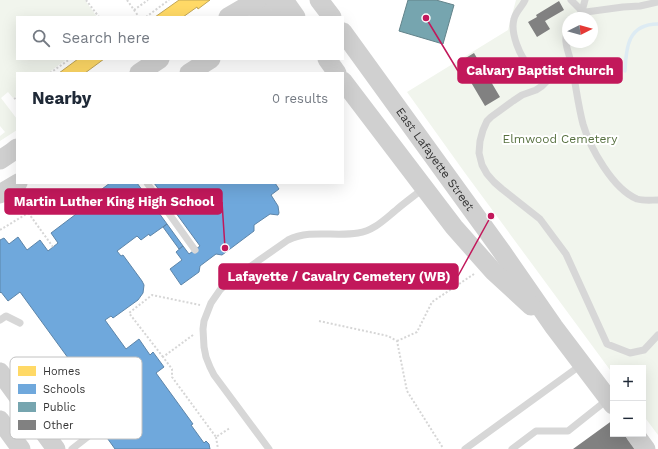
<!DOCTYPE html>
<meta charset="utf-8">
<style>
body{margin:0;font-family:"Work Sans",sans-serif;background:#f2f2f3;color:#1f2937}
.controls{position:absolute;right:12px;bottom:12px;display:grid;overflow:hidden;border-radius:0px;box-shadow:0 4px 16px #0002}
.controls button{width:36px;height:36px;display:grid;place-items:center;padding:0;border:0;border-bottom:1px solid #e0e1e3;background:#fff;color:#1f2937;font:20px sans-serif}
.compass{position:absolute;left:562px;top:12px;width:36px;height:36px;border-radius:50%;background:#fff;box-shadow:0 4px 16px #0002;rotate:84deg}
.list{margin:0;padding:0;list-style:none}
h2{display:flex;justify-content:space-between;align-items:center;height:52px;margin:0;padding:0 16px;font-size:17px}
h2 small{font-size:13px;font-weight:400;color:#747a83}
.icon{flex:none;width:22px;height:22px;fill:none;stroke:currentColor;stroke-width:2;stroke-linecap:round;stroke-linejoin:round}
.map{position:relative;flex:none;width:658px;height:449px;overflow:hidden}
.search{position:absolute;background:#fff;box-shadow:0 4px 16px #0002;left:16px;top:16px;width:328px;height:44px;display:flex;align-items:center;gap:10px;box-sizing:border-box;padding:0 14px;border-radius:0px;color:#747a83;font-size:15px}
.panel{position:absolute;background:#fff;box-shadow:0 4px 16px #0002;left:16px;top:72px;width:328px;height:112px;border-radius:0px}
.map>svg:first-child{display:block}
.green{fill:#f1f5ed;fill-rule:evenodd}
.homes{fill:#ffd966;stroke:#c2a757}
.schools{fill:#6fa8dc;stroke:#5d85a9}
.public{fill:#76a5af;stroke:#62838a}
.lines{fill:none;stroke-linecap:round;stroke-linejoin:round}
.stream{stroke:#ddebf3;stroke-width:3.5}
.building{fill:#818181}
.path{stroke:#d6d6d6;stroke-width:2;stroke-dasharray:2 2;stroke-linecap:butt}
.lane{stroke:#d7d7d7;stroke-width:7}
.secondary{stroke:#d0d0d0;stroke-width:19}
.labels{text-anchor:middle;stroke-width:4;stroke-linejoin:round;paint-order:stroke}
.park-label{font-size:12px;fill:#56703f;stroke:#fff}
.street-label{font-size:12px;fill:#333;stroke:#fff}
.key{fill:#fff;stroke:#c2c2c2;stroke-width:1}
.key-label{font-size:11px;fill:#333}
.leader{fill:none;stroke:#c2185b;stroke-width:1.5}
.callout-dot{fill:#c2185b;stroke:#fff;stroke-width:1.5}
.callout{fill:#c2185b;stroke:#c2185b;stroke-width:1.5}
.callout-label{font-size:13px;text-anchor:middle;font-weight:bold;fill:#fff}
</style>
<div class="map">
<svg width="658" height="449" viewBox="0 0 658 449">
<rect width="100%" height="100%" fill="#fff"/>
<path class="green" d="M0 0H85L97 17H17V59H67L48 73H17V96L13 98 8 92 1 98 17 119V130L0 141V136L5 132 0 126Z
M516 0H658V435L643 415V368H613V374L465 173 407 92 508 30ZM568 18H592V42H568Z"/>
<path class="homes" d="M179 0H210L198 9 197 7 183 17H155Z
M78 59H104L85 73H59Z"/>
<path class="schools" d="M110 183H137L167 224 150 236 149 234 141 240 137 236 117 251 121 256 123 255 142 281 144 285 143 293 138 300 113 318 111 316 105 320 126 349 139 339 150 355 153 352 164 367 156 373 193 424 191 425 204 443 206 441 209 444 210 449H115L105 435 114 429 100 410 140 380 133 370 96 398 92 393 87 397 65 367 71 362 20 292 8 301 1 292 0 293V240L4 238 9 244 18 237 27 250 40 240 48 251 58 243 51 233 96 199 94 195Z
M154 183H275L279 189 271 195 278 206 279 213 278 215 270 214 254 225V231L222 255 216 254 200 266 199 272 181 285 170 269 182 260 176 252 183 246 189 254 200 246Z
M167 224 183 246 179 249 163 227Z"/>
<path class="public" d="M408 0H436L454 5 443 44 399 31Z"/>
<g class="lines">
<path class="stream" d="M625 71C626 47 628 24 658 24"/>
</g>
<path class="building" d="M559 1 564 10 545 21 550 29 537 37 528 22 537 17 536 15Z
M474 53 500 97 485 106 459 62Z
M613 420V434H624L635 449H573Z"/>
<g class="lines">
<path class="path" d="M86 0 99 17
M127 0 139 17
M134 10 148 0
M146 17 169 0
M50 73 70 59
M14 99 17 97
M19 200 53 247
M0 230 28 213
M319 321 388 336 397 341 407 391 443 448
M193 335 163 357 172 369V377L216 437 230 428
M397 341 417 332 432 302 474 274
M163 357 129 313 152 295 200 305
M216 437 218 449"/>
<path class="lane" d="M525 0C522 7 516 11 514 19 510 33 520 57 530 67 536 72 542 76 547 81
M571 0 582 11 586 12 623 7 640 6 658 2
M577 18 582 11 585 0
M568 29C562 42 570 54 572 67 576 86 578 105 583 124 590 148 613 189 637 199 644 201 651 200 658 200
M572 66 547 81 542 86 536 90 522 95 513 101 491 117 487 121 483 130 480 141 479 153 482 165 487 174 494 182 502 189 540 219 566 254 607 344 630 353 644 350 658 335
M147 183 195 250
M0 320 6 316 20 323
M72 449 108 421
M269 449 214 375 210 367 206 357 204 347 203 329 204 321 211 303 220 290 228 282 288 240C311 229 334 237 358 233 373 231 384 220 395 211 404 203 414 196 424 188
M465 449 581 365
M512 449 536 431H568L607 400"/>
<g class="secondary">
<path d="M272 0 275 1 285 2 281 6 280 17"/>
<path d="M284 0 296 17"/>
<path d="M319 0 332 17"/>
<path d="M247 5C255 8 261 8 264 17"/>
<path d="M228 17 257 0"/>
<path id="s1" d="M343 32 500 249 554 327 613 405"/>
<path d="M327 59 337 73"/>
<path d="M139 73 160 59"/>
<path d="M189 73 211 59"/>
<path d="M343 81 454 227 493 271 531 306"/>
<path d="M0 160 12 152 17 148"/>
<path d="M0 194 18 183"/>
<path d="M0 372 56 449"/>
<path d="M0 420 21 449"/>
<path d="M635 434 646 449"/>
</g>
</g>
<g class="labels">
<g class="park-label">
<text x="560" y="143">Elmwood Cemetery</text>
</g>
<g class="street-label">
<text dy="4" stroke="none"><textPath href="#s1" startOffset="157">East Lafayette Street</textPath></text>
</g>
</g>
<rect x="10" y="357" width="132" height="82" rx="6" class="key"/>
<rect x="18" y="366" width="18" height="10" fill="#ffd966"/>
<rect x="18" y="384" width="18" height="10" fill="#6fa8dc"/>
<rect x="18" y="402" width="18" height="10" fill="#76a5af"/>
<rect x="18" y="420" width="18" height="10" fill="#818181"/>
<g class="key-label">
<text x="43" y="375">Homes</text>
<text x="43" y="393">Schools</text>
<text x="43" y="411">Public</text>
<text x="43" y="429">Other</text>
</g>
<path class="leader" d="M426 18L458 71M225 248L222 202M491 216L458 276"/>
<g class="callout-dot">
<circle cx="426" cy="18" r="4"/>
<circle cx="225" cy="248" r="4"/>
<circle cx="491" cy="216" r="4"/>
</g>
<g class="callout">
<rect x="458" y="58" width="164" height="25" rx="4"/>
<rect x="5" y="189" width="217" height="25" rx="4"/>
<rect x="219" y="264" width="239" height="25" rx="4"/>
</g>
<g class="callout-label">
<text x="540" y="75">Calvary Baptist Church</text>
<text x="114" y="206">Martin Luther King High School</text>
<text x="339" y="281">Lafayette / Cavalry Cemetery (WB)</text>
</g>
</svg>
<div class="controls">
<button>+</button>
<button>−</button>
</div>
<svg class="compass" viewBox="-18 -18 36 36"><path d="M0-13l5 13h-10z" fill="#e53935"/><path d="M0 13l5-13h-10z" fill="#747a83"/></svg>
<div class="search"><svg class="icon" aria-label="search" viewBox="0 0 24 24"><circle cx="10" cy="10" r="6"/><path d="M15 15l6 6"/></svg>Search here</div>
<section class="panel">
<h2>Nearby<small>0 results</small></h2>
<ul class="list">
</ul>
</section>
</div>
